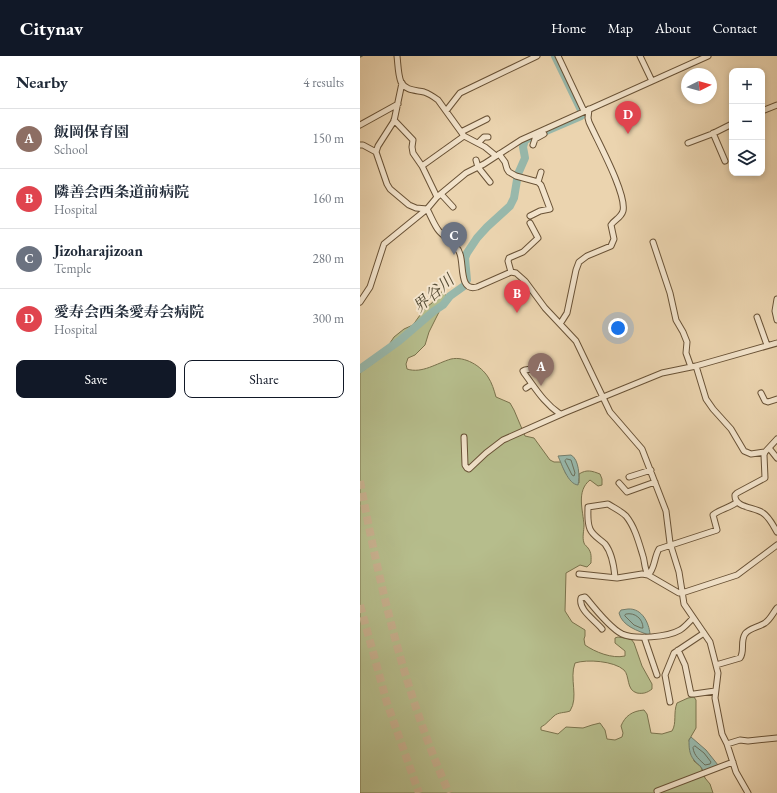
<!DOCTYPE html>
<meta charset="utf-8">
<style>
body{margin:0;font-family:"EB Garamond","Noto Serif JP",serif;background:#f6f6f7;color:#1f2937}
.controls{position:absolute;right:12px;top:12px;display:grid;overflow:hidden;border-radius:8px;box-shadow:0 2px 6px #0003}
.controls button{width:36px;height:36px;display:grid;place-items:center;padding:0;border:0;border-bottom:1px solid #e0e1e3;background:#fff;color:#1f2937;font:20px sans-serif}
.compass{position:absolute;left:321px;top:12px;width:36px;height:36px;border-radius:50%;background:#fff;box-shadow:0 2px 6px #0003;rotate:84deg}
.you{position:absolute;left:258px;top:272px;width:14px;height:14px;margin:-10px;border:3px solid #fff;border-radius:50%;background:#1a73e8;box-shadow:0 0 0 6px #1a73e833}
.badge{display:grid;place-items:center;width:26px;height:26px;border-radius:50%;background:#111827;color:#fff;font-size:13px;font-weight:700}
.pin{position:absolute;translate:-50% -33px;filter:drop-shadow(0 1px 2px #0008)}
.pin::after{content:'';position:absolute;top:21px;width:14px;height:12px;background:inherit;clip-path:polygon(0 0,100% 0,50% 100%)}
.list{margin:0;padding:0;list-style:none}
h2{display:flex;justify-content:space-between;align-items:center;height:52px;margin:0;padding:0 16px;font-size:17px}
h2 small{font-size:13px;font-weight:400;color:#747a83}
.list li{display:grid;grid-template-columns:26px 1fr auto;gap:12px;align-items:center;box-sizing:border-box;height:60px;padding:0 16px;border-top:1px solid #e0e1e3}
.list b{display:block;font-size:15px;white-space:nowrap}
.list p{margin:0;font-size:13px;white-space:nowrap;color:#747a83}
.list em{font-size:13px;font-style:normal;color:#747a83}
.actions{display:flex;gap:8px;padding:12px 16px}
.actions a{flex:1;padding:9px 0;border:1px solid #111827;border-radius:8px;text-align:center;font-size:14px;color:#111827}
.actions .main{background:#111827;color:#fff}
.icon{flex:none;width:22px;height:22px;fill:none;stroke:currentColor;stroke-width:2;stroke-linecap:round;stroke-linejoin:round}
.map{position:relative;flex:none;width:417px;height:737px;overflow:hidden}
header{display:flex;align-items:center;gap:24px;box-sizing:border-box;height:56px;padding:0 20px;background:#111827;color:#fff}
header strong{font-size:19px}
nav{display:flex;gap:22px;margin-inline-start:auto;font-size:14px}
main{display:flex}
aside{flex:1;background:#fff}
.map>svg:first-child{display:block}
.green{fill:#b6bd8c;stroke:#7a724c}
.water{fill:#98b8ab;stroke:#747e6c}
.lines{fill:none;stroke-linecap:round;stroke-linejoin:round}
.shore{stroke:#6b705c;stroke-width:1}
.stream{stroke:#747e6c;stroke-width:1.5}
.river{stroke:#98b8ab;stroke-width:8}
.highway-tunnel{stroke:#c8b18f;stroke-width:8;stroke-dasharray:8 4;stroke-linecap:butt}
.minor-casing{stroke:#695236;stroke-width:7}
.minor{stroke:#f2e3cb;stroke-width:5}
.labels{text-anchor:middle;stroke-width:4;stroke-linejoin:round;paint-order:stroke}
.water-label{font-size:16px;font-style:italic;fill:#544b34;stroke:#f2e3cb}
</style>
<header>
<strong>Citynav</strong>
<nav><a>Home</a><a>Map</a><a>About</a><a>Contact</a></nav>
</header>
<main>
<aside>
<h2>Nearby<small>4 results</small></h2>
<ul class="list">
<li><span class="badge" style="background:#8d6e63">A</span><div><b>飯岡保育園</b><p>School</p></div><em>150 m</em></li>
<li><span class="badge" style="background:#e0444e">B</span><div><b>隣善会西条道前病院</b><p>Hospital</p></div><em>160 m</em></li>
<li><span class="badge" style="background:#6b7280">C</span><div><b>Jizoharajizoan</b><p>Temple</p></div><em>280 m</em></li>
<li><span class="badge" style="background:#e0444e">D</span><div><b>愛寿会西条愛寿会病院</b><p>Hospital</p></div><em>300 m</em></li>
</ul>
<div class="actions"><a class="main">Save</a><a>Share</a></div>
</aside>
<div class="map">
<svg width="417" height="737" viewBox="0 0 417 737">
<rect width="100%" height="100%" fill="#ebd4af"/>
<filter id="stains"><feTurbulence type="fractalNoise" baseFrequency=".005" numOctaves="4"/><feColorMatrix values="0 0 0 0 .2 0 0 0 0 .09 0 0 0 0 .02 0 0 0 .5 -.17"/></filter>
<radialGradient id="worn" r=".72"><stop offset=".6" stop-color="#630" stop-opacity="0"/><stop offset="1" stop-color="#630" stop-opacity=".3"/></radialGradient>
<path class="green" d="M82 236 86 239V242L69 276 65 289 55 299 48 302 46 308 47 313C62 318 77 307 91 303 105 300 121 310 128 321 132 327 134 334 136 341L150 347 154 354 165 380 174 382 190 404 194 406H201L206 418 219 427V418C227 413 232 415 240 418L242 423V429L238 430 230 424C216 435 223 454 224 469 224 475 222 481 224 487 225 490 227 490 228 492 232 497 231 502 231 507L227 511 220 509 206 517 205 555 212 566 225 574V580L224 583 225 589C235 596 252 603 265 600V595L255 587V582L258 581 271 583 274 587 282 610 292 628V633C287 637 283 638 277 637 266 634 270 620 264 614 254 605 227 603 215 607 209 623 219 641 210 655 205 657 198 656 194 660 189 664 187 668 181 671V674L198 678 206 671 223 672 232 669 240 667 245 674 247 683 255 684 262 681 263 677 261 670C265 660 272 655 284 654L287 658 291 677 302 678 312 675C317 667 313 657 317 647L328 642 334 641 336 644V672L329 684 334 705 341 711 345 722 350 728 353 737H0V317L27 297 30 287 34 281 44 273 53 269 65 252 72 247 77 238Z"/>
<path class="water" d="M211 399C219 403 220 421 218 429 208 428 202 409 198 400Z
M268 553C282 552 289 567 290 578L289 579C278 575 262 570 259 557L261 554Z
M331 681 346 694 358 709 357 710 343 715C341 709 337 708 334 704 329 698 329 691 329 684Z"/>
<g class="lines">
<path class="shore" d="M207 403 211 404 215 417 214 420 212 419 205 405Z
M266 558C275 556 283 563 283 572H281L274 569 265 560Z
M335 690 344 697 351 706 350 708 345 709C340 704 334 700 333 692Z"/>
<path class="stream" d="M0 1 2 0"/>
<path class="river" d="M0 313 39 285 74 255 83 249 90 240 104 230 107 224 105 202 107 197 117 182 127 171 150 150 154 142 158 118 165 102 163 91 165 84 221 60V54L195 0"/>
<path class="highway-tunnel" d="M0 425C20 532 45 638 89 737
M0 549 27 647 59 737"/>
<defs>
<path id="minor" d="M37 0C38 8 38 19 41 26 46 35 56 34 64 36 70 38 74 41 78 44L104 80 125 91 136 100
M198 0 224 55
M280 0 292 25
M42 27 34 65 18 90 16 96 27 128 30 133 49 149 56 152 67 153C71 160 74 169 79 175 85 182 98 189 100 198 104 209 99 236 117 231L151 216 156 217 165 225 185 252 216 285 250 356 282 393 306 455 310 487 319 516 324 548 350 586 358 617 355 642 362 678 367 688 376 716 388 737
M86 55 100 37 177 0
M402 55 417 49
M34 64 53 84 52 91 53 97 62 110 77 141
M0 69 38 48
M101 76 127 63
M353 77 365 105
M118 87 124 81H128
M328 87 352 78 372 68
M0 89H3L16 96
M173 89 175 83 184 78
M139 98 145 106 147 113 149 116 156 120 178 126 181 129 190 153 180 155 170 160
M116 104 118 111 130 126
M62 110 104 80
M178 126 181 116
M81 138 93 151
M293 186 310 237 316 264 323 276 327 286 326 297 331 311
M151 216 148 205 149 202 163 196 178 182 170 167
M417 243 415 255 417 264
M0 246 10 231 24 188 67 153 77 141 106 117 124 108 161 84 348 0
M397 261 407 289
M200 268 207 257 216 214 219 206 227 200 251 190 254 183 251 169C254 164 261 162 263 155 267 138 237 84 229 66L228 62 229 53
M336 310 346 343 353 353 371 373 384 395 391 398 405 396
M178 312 165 314 163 315 164 317C176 333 184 347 200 358
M166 332 172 328
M401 337 405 345 408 346 417 343
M104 381 105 409 107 412 109 413 126 397 143 384 204 357 302 317 336 310 417 287
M417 383 405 396 404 399 405 422 377 437 375 439C374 452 395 451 403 457 409 461 413 469 417 476
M409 392 417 402
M269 421 291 414
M259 427 267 436 295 426
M219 518 257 522 282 518 288 519 319 537H322L377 519 417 489
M288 519C295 513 294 501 299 493L357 474 353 459C360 453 370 452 377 446
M255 521C254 510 252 497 245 488 240 483 233 480 230 473 227 466 228 458 228 451L248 448C254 452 261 455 266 460 275 471 279 487 283 500 285 506 284 512 288 518
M242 573C235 564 218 554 221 542L225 541 227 543C235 553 252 573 262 578 275 584 308 581 320 574 325 571 329 566 333 562
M284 581 297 619
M318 594 325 609 331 638H334L355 635
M356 609 380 602C385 595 380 586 385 578 389 572 399 571 405 567 410 564 413 557 417 552
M310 646 305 619 314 597 344 577
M367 688 380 684 388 685 417 682
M297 735 373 706"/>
</defs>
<use href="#minor" class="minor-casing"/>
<use href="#minor" class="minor"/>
</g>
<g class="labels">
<g class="water-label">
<text transform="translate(73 237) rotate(-41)" y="6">界谷川</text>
</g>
</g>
<rect width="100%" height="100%" filter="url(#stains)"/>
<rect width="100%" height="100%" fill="url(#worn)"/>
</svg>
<div class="controls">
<button>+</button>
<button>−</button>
<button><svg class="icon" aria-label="layers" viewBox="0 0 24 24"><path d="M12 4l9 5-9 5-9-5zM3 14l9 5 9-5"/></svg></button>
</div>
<svg class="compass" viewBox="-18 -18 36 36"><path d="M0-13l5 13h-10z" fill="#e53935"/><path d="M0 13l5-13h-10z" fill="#747a83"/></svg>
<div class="you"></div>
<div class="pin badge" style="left:181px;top:330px;background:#8d6e63">A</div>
<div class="pin badge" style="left:157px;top:257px;background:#e0444e">B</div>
<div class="pin badge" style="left:94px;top:199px;background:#6b7280">C</div>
<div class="pin badge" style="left:268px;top:78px;background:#e0444e">D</div>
</div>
</main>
